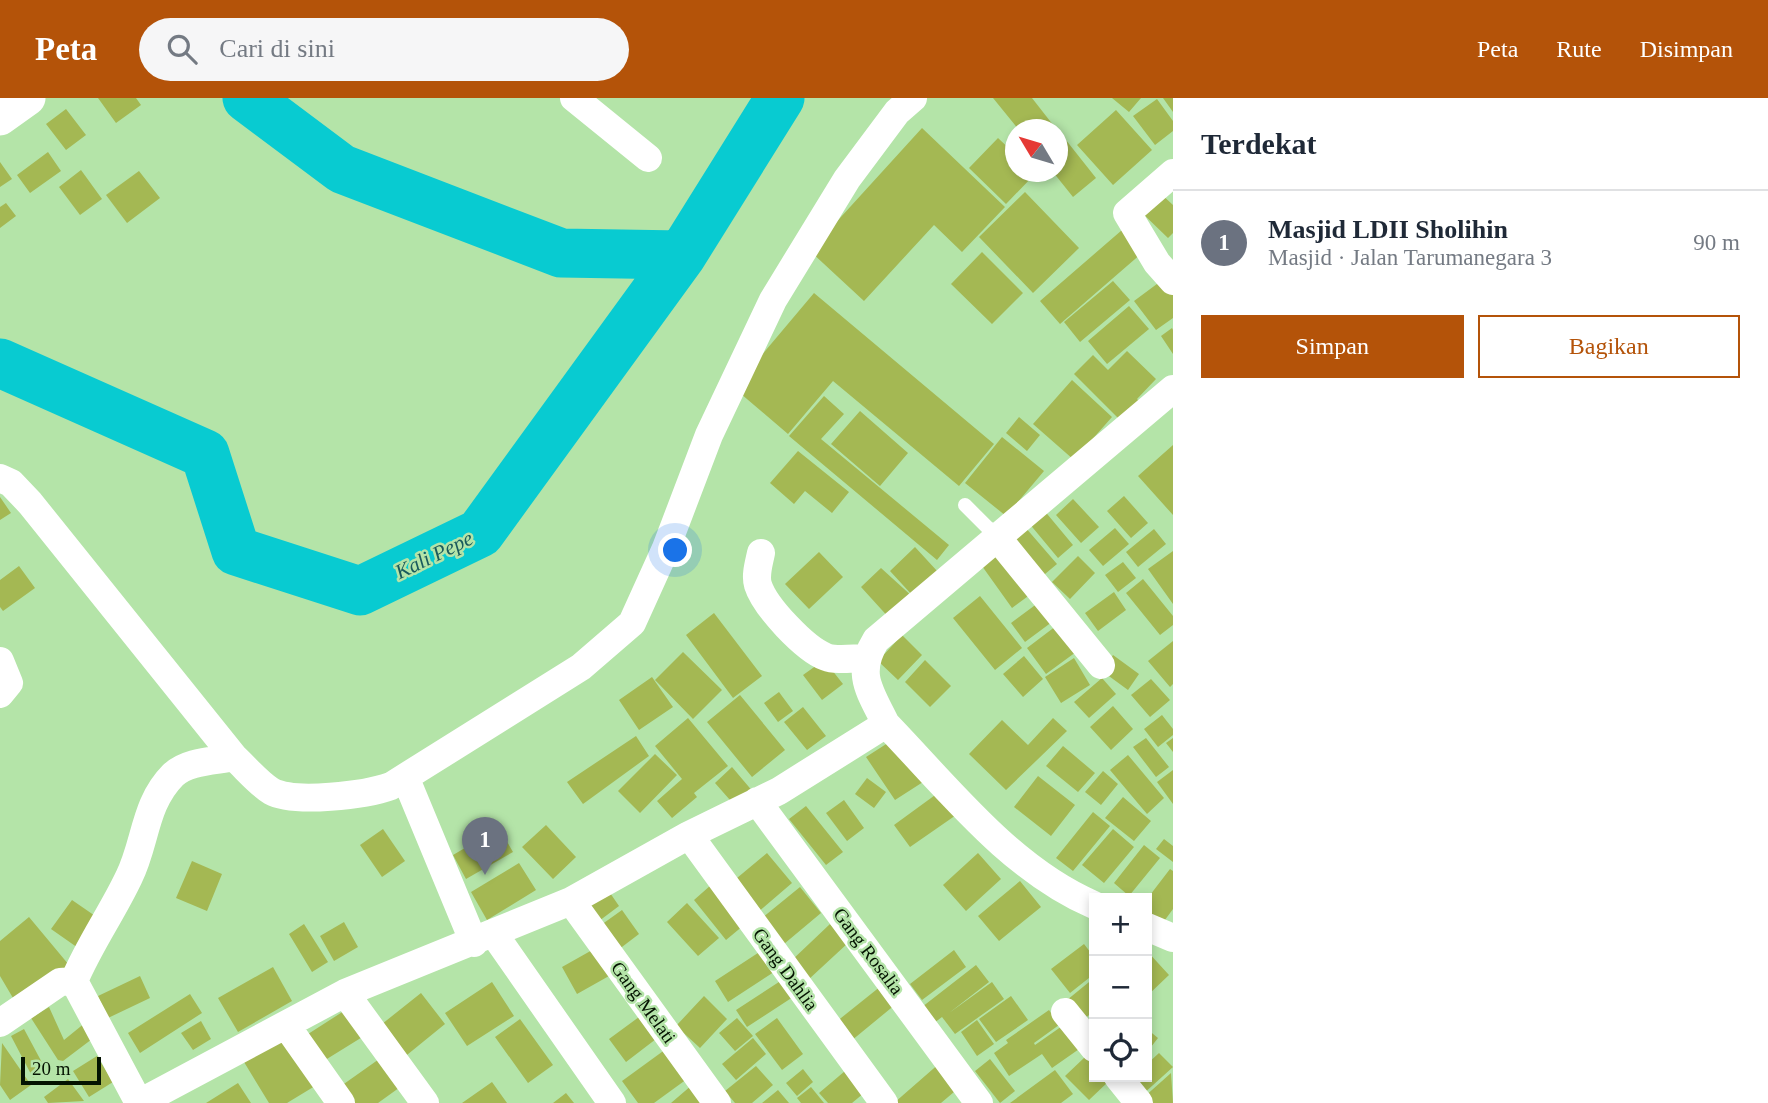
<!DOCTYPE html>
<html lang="id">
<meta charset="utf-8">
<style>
body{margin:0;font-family:"Times New Roman",serif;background:#f6f6f7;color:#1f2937}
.controls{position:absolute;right:21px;bottom:21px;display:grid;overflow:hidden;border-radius:0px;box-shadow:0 4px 10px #0003}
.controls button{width:63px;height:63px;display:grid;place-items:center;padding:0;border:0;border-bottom:2px solid #e0e1e3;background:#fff;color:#1f2937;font:35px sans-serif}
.compass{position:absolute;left:1005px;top:21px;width:63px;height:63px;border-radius:50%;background:#fff;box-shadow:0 4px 10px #0003;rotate:308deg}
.scale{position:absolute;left:21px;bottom:18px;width:80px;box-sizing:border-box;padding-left:7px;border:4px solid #041301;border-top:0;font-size:19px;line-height:24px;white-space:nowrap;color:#041301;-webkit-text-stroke:5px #b4e4a8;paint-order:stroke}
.you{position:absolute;left:676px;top:453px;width:24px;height:24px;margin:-18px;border:5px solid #fff;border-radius:50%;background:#1a73e8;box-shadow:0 0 0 10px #1a73e833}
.badge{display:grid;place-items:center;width:46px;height:46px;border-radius:50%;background:#b45309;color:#fff;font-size:23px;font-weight:700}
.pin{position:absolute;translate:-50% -58px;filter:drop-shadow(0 2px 4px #0008)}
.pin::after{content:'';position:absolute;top:37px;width:24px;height:21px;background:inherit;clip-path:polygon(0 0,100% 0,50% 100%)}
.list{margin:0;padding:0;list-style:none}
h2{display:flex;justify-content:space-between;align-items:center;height:91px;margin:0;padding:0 28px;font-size:30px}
h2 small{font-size:23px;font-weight:400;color:#747a83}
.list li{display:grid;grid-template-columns:46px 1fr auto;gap:21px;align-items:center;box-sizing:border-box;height:105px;padding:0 28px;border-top:2px solid #e0e1e3}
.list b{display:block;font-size:26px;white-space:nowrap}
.list p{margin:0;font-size:23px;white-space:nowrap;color:#747a83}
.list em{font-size:23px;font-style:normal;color:#747a83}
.actions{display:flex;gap:14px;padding:21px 28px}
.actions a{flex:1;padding:16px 0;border:2px solid #b45309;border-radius:0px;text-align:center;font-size:24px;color:#b45309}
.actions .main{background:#b45309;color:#fff}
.icon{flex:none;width:38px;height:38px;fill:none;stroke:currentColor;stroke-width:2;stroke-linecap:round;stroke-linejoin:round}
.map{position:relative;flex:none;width:1173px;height:1005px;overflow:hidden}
header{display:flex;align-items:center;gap:42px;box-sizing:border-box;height:98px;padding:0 35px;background:#b45309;color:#fff}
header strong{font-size:33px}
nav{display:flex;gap:38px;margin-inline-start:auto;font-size:24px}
.search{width:490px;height:63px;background:#f6f6f7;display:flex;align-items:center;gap:18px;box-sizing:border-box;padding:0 24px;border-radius:38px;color:#747a83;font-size:26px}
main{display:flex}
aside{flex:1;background:#fff}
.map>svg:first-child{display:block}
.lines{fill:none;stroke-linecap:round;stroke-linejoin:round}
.river{stroke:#08cbd1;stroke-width:49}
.building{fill:#a4b853}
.service{stroke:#fff;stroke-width:14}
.minor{stroke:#fff;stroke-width:28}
.tertiary{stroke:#fff;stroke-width:35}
.labels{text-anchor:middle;stroke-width:5;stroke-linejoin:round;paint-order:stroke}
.street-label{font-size:19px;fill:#041301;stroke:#b4e4a8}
.water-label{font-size:21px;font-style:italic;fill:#195a5d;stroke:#b4e4a8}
</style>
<header>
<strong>Peta</strong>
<div class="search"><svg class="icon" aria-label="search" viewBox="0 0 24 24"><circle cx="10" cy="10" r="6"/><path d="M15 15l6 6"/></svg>Cari di sini</div>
<nav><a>Peta</a><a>Rute</a><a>Disimpan</a></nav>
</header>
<main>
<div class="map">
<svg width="1173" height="1005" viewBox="0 0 1173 1005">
<rect width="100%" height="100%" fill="#b4e4a8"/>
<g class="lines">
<path class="river" d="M247 0 342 71 561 155 682 157
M0 265 205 356 236 453 360 493 480 435 682 157 780 0"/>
</g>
<path class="building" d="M98 0H136L141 7 116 25Z
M993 0H1032L1057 32H1019Z
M1112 0H1141L1129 14Z
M1163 0H1173V14Z
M1157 1 1173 23V33L1155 47 1133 18Z
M66 11 86 37 66 52 46 26Z
M1116 12 1152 52 1113 87 1077 47Z
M922 30 1005 109 962 154 934 127 864 203 810 153Z
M1058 32 1096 80 1073 99 1053 74H1058Z
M998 40 1016 57V74L1035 76 1006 106 969 70Z
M48 54 61 73 30 95 17 77Z
M0 64 12 81 0 89Z
M81 72 102 101 80 117 59 89Z
M139 73 160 100 127 125 106 97Z
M1025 94 1079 150 1033 195 979 139Z
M1159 94 1173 107V135L1168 140 1140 113Z
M6 105 16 118 0 130V109Z
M1122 132 1142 155 1060 226 1040 203Z
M982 154 1023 195 992 226 951 186Z
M1165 180 1173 192V220L1156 232 1134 203Z
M1113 183 1130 202 1080 244 1064 224Z
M814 195 994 346 959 388 833 283 788 336 734 290Z
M1129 208 1149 231 1107 266 1088 243Z
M1172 230 1173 232V256L1161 238Z
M1127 253 1156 281 1137 301 1141 305 1122 324 1074 276 1093 257 1108 272Z
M1072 282 1112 319 1074 362 1033 326Z
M824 298 844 316 821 341 949 447 937 462 789 338Z
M860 313 908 355 880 388 831 346Z
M1019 319 1040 337 1027 353 1006 335Z
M1002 339 1044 373 1006 418 965 385Z
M1173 347V417L1138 378Z
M798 353 849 394 832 415 805 393 794 406 770 385Z
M1124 398 1148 425 1131 440 1107 413Z
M0 399 11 415 0 422Z
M1073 401 1099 429 1081 445 1056 417Z
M1043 411 1073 447 1058 460 1028 424Z
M1025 429 1057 466 1039 481 1008 443Z
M1115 430 1129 446 1103 468 1089 452Z
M1154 431 1166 446 1138 469 1126 454Z
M915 449 938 474 913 498 890 473Z
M1173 453V506L1148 471Z
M819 454 843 479 809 511 785 486Z
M1001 454 1031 496 1012 510 982 468Z
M1078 458 1095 475 1070 501 1052 484Z
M1123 464 1136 480 1118 494 1105 477Z
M19 468 35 490 3 513 0 509V482Z
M881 470 914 500 891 522 861 489Z
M1143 481 1173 518V527L1160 537 1126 495Z
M1114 494 1126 512 1098 533 1085 515Z
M980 498 1022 550 995 572 953 520Z
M1042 502 1056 521 1025 544 1011 525Z
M714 515 762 578 733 600 686 537Z
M1056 528 1076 554 1046 576 1027 550Z
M902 537 922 557 898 582 878 563Z
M1173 543V586L1170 589 1148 563Z
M683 554 722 592 693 621 655 582Z
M1113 557 1139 576 1128 592 1102 573Z
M1024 558 1043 581 1023 599 1003 576Z
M1074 560 1090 587 1061 605 1045 579Z
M824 562 843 586 822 602 803 577Z
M925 562 951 588 930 609 905 584Z
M652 579 673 609 639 632 619 602Z
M1102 580 1116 596 1089 620 1074 604Z
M1151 581 1170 602 1150 619 1131 597Z
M779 594 793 613 778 624 764 605Z
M740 597 785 652 752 679 707 624Z
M1113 608 1133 631 1111 652 1090 629Z
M803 609 826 638 807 652 784 624Z
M1162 617 1173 631V637L1158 649 1144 631Z
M688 620 728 668 694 695 697 699 672 720 657 703 682 681 655 648Z
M1053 620 1067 633 1006 692 969 656 1002 622 1028 647Z
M636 638 649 658 583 706 567 684Z
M1146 640 1169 669 1156 679 1133 649Z
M1173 640V654L1166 645Z
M894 641 923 684 895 702 866 659Z
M1063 648 1095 675 1078 694 1046 668Z
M655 656 677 677 640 715 618 693Z
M1128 657 1164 700 1147 716 1110 672Z
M732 669 754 695 737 710 715 685Z
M1173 672V706L1157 684Z
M1103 673 1118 686 1101 707 1085 694Z
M1038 678 1075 707 1051 738 1014 709Z
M867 680 886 694 874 710 855 696Z
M942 692 959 715 910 749 894 727Z
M1123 699 1151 723 1134 743 1105 720Z
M844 702 864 730 847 743 826 715Z
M806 708 843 754 826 767 789 721Z
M1093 714 1110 728 1073 773 1056 760Z
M546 727 576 759 553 781 522 749Z
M499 730 513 754 466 781 453 757Z
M383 731 405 763 382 779 360 747Z
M1113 731 1134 749 1104 785 1082 767Z
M1164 741 1173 748V764L1156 751Z
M1144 747 1160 760 1129 798 1114 785Z
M767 755 792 785 757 815 731 785Z
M978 755 1001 781 966 813 943 787Z
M192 763 222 776 207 813 176 800Z
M519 765 536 792 487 822 471 794Z
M1170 771 1173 773V811L1162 826 1147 814V801Z
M1020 783 1041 809 999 843 978 818Z
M711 787 744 827 726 842 694 802Z
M606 789 619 808 599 823 586 804Z
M800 789 821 815 784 846 762 820Z
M72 802 101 822 81 852 51 831Z
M687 805 719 840 698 858 667 824Z
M622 812 639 836 618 852 601 827Z
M29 819 69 867 13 900 0 878V843Z
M344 824 358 849 334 863 320 838Z
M304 826 328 864 312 874 289 836Z
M830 826 848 845 808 882 791 863Z
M1084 846 1094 859V876L1070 895 1051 871Z
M594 851 609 878 577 896 562 869Z
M954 852 966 869 922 902 910 886Z
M761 853 774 874 728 904 715 883Z
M1147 853 1169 877 1147 898Z
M976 867 989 884 949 915 992 884 1004 901 955 936 942 919 934 925 922 909Z
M273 869 292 903 238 934 218 900Z
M140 878 150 900 108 920 98 898Z
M1094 880V913L1083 922 1067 902Z
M782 882 793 899 747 929 736 912Z
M492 884 514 918 467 948 445 915Z
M881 888 896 906 851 943 836 924Z
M421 895 445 926 402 961 377 930Z
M190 896 202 915 140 955 128 935Z
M704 898 727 921 700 950 676 928Z
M1011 898 1028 922 996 944 979 921Z
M49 909 64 942 91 920 100 935 63 963 58 962 31 920Z
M347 911 364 938 322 964 305 938Z
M1049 912 1059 927 1034 945 1035 947 1065 926 1082 949 1052 970 1042 956 1009 978 994 955 1008 945 1006 942Z
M639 919 656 941 626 964 609 941Z
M737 920 753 938 735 953 719 935Z
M777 920 803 956 782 972 755 936Z
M520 921 553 967 528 985 495 939Z
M977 922 994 946 977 958 961 934Z
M201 923 211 941 193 952 181 935Z
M24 931 46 972 33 980 11 938Z
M1147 931 1158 940 1147 954Z
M285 939 315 988 287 1005H269L244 964Z
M753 940 766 956 736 982 722 966Z
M2 945 31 987 10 1002 0 987Z
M666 951 687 981 654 1005H638L622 983Z
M1159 955 1173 969 1142 997 1132 979H1147V966Z
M97 958 113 984 89 999 73 973Z
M382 959 403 987 378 1005H353L341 988Z
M1085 959 1094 968V979H1105L1109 983 1089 1002 1065 978Z
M990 961 1015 993 1000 1005 975 973Z
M941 964 961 988 941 1005H894Z
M756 968 773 987 752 1005H735L725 993Z
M803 971 813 984 797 998 786 985Z
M1055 972 1073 996 1061 1005H1010Z
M845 973 864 995 852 1005H828L819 995Z
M1171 975 1173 1005H1147L1143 1000Z
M68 981 84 1003 48 1005 44 999Z
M492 984 507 1005H462Z
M238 985 251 1005H206Z
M692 987 707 1005H671Z
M811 989 824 1005H801L797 1000Z
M778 992 789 1005H762Z
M566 995 574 1005H553Z"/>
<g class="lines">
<path class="service" d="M965 407 996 438"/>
<path class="minor" d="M574 0 648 60
M1173 75 1127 115 1157 165 1173 183
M0 380 11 385 30 405 234 659C246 670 257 684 271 693 294 706 366 697 391 688L581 569 632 525 666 450 709 337 773 202 847 81 897 14 913 0
M996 438 1101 567
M761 455C759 465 755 477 758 487 765 509 805 551 826 559 836 563 854 560 865 560
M0 563 9 585 0 596
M886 626C948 690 1010 771 1094 807
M406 681 474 845
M757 703 979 1005
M689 737 884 1005
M571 803 717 1005
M1147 829 1173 840
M494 836 612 1005
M74 883C89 847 112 815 129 779 146 745 144 706 173 677 187 663 215 663 234 659
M345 895 425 1005
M1065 914 1094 950
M0 925 60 884 74 883 139 1005
M286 927 341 1005
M1118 979 1139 1005
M139 1005 345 895 571 803 689 737 779 693 886 626C870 593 855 576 876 542L1173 291"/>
<path class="tertiary" d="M0 20 28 0"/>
</g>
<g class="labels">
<g class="street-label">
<text transform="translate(869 853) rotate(53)" y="7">Gang Rosalia</text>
<text transform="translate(786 871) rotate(54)" y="7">Gang Dahlia</text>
<text transform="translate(644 904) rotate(54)" y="7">Gang Melati</text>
</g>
<g class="water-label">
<text transform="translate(434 457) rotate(-26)" y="7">Kali Pepe</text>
</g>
</g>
</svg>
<div class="controls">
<button>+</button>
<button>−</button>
<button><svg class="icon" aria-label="locate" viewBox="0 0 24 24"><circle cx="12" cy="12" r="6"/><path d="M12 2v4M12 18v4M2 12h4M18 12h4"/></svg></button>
</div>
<svg class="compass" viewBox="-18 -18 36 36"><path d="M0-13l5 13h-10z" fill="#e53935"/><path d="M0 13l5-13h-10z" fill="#747a83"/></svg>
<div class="scale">20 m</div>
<div class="you"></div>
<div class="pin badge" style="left:485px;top:777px;background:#6b7280">1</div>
</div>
<aside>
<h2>Terdekat<small></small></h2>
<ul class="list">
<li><span class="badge" style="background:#6b7280">1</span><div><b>Masjid LDII Sholihin</b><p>Masjid · Jalan Tarumanegara 3</p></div><em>90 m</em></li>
</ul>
<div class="actions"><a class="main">Simpan</a><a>Bagikan</a></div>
</aside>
</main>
